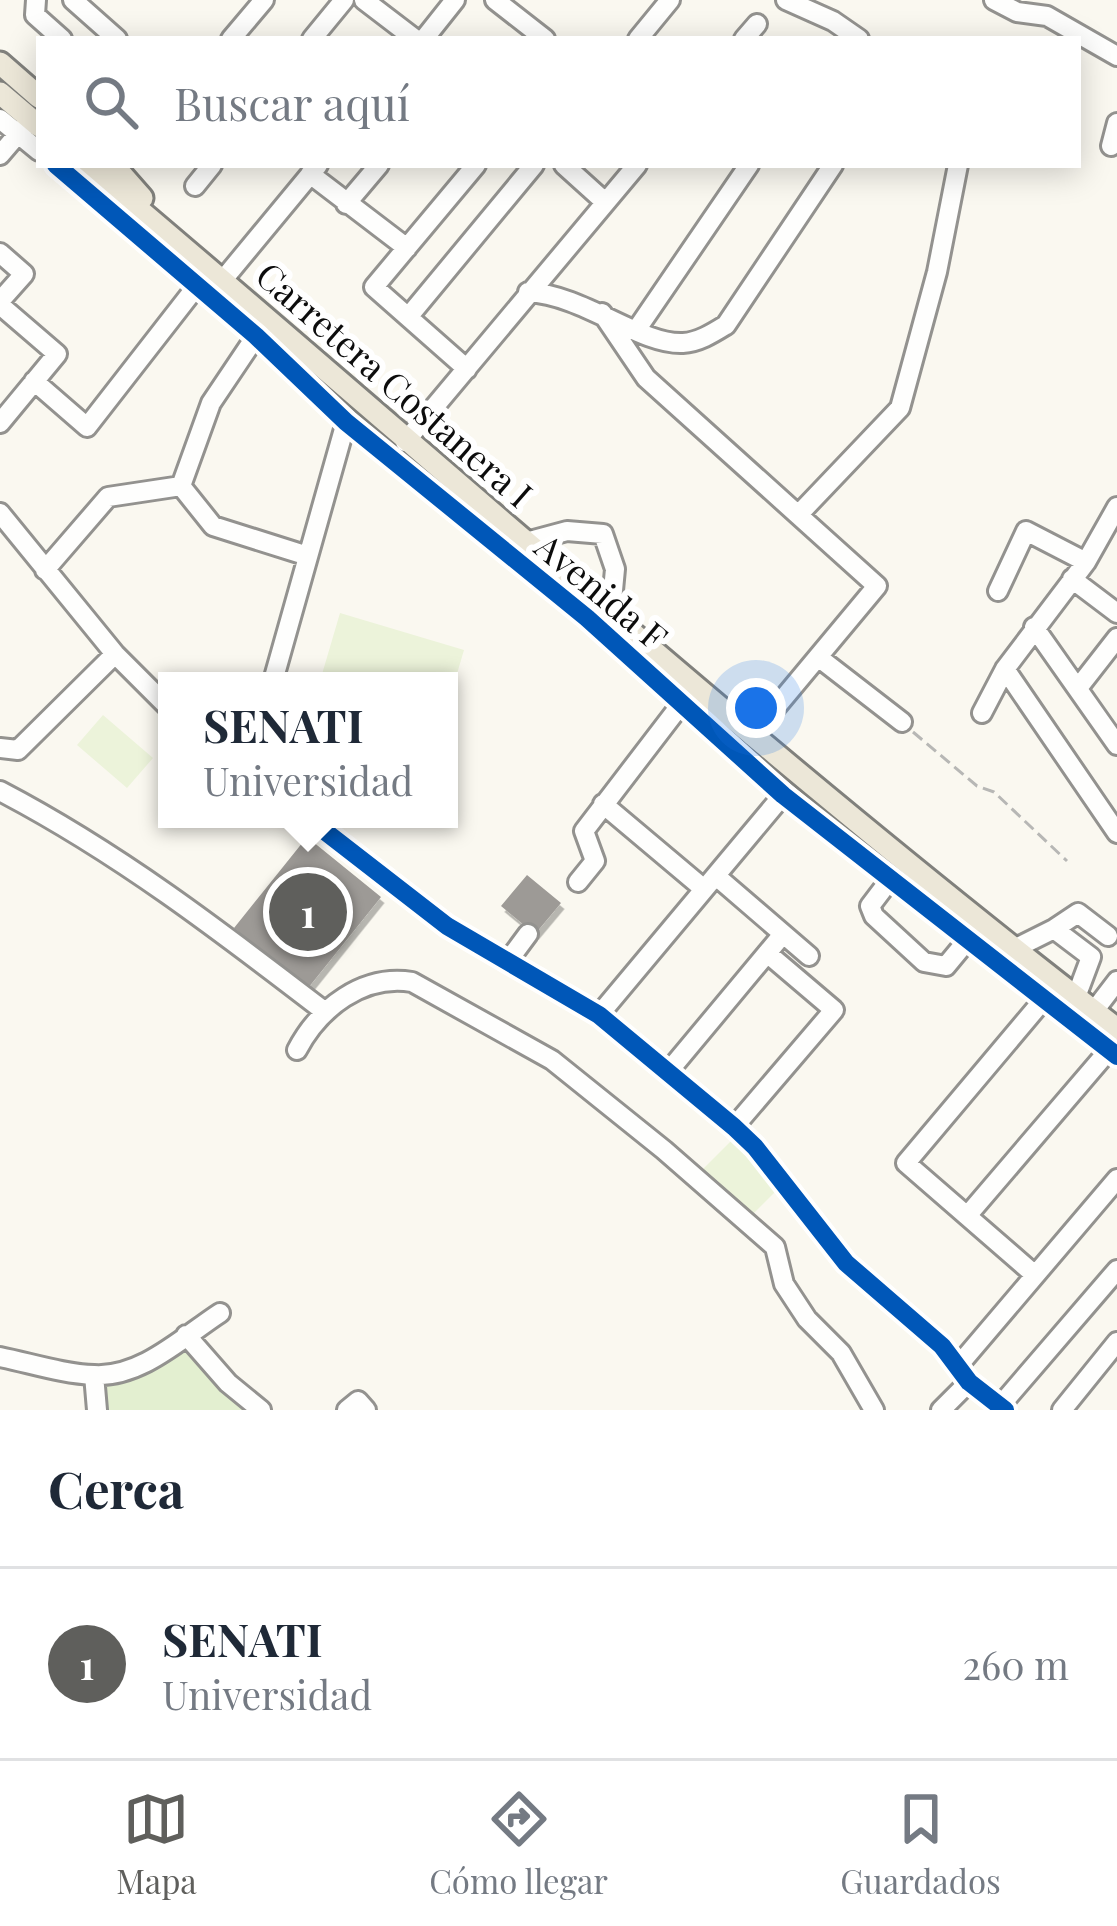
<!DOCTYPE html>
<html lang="es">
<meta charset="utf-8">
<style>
body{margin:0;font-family:"Playfair Display",serif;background:#f6f6f7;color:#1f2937}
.you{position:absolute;left:756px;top:708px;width:42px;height:42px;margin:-30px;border:9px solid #fff;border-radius:50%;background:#1a73e8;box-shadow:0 0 0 18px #1a73e833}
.badge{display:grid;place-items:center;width:78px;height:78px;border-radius:50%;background:#5f5f5c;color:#fff;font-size:39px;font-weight:700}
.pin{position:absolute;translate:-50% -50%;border:6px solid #fff;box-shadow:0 3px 12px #0006}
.popup{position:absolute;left:158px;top:672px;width:300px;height:156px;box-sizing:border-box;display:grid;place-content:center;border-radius:0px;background:#fff;filter:drop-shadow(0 3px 9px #0005);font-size:39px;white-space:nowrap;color:#747a83}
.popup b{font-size:45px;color:#1f2937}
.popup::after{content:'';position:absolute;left:50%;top:100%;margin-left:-24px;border:24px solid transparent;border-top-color:#fff}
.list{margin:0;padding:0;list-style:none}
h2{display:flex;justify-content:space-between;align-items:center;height:156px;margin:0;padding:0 48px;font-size:51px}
h2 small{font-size:39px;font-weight:400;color:#747a83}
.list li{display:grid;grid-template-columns:78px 1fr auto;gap:36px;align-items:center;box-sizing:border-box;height:192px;padding:0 48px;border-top:3px solid #e0e1e3}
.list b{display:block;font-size:45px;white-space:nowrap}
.list p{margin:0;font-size:39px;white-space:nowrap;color:#747a83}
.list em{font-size:39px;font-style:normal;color:#747a83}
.icon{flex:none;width:66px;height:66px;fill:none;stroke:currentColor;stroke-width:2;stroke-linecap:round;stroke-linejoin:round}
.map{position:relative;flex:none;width:1117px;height:1410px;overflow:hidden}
.search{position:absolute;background:#fff;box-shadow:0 6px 30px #0003;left:36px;right:36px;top:36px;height:132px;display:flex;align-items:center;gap:30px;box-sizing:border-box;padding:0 42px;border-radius:0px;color:#747a83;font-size:45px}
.sheet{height:348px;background:#fff}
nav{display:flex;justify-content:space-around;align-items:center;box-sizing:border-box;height:168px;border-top:3px solid #e0e1e3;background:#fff;font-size:33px;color:#747a83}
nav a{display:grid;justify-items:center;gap:6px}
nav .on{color:#5f5f5c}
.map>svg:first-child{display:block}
.green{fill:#e3efd0}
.pitch{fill:#ecf3da}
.building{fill:#9d9a96;filter:url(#shadow)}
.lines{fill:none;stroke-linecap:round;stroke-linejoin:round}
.minor-casing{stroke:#93928f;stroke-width:24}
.major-casing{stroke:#80807c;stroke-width:27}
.path{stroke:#b7b7b5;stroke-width:3;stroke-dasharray:12 6;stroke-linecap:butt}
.minor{stroke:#fefefd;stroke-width:18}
.major{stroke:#ece7d8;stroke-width:21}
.cycleway-casing{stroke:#fff;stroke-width:26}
.cycleway{stroke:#0057b8;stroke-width:18}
.labels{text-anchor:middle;stroke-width:12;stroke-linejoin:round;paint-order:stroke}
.street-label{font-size:36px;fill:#0c0c0c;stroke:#fff}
</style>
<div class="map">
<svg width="1117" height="1410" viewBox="0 0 1117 1410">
<defs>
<filter id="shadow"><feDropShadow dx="3.5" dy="6" stdDeviation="0" flood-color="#0004"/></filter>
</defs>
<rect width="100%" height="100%" fill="#faf8f0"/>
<path class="green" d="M186 1345 250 1410H102V1385Z"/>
<path class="pitch" d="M340 613 464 650 449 701V681H320Z
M103 715 153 758 127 788 77 745Z
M733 1139 780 1187 748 1219 701 1171Z"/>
<path class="building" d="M307 837 381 897 308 988 234 928Z
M527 875 561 903 535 934 501 906Z"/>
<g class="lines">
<defs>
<path id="minor" d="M36 0 35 15 62 39
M73 0 117 39
M364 0 415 39
M495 0 545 39
M786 0 833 21 859 39
M994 0 1017 12 1047 16 1117 56
M231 39 264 0
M312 39 344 0
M424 39 455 0
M638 39 670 0
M744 39 757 24
M0 119 39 151
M1111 146 1117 123
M0 155 24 127
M56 165 256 336 346 422 587 618 783 795 1117 1056
M564 165 605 202
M310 174 407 248
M195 186 212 165
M346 204 379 165
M0 253 24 274 0 301
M222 281 318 165
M528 292C584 295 640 345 683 343 699 342 713 333 726 325L833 165
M0 305 57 354 0 423
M602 313 646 378 877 586 752 736
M409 316 534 165
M637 329 749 165
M467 369 374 287 476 165
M34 381 87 427 196 287
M405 442 637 165
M181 486 211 403 256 336
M0 513 115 654 167 706
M800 513 900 408 937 272 958 165
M526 542 567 531 603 534 615 569 611 612
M45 570 108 497 181 486 213 526 308 556
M1072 579 1117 613
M998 591 1026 531 1086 562
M1034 627 1117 745
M818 657 902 722
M1005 669 1117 833
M273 681 346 422
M1078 688 1117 638
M982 713 1005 669 1086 562 1117 507
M0 748 18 750 115 654
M0 791C117 852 220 931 324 1011
M603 804 704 889
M309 819 447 926 599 1015 734 1127 755 1147 846 1263 942 1346 969 1382 1005 1410
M716 876 809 956
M892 877 870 906 874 916 924 962 946 966 970 937
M578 882 595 861 584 831 682 703
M1054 929 1078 913 1108 936
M1014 949 1054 929 1091 957 1076 997
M508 961 528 934
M1094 1011 1117 981
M599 1015 783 795
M297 1050C319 1008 363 974 412 982L552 1060 664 1150 775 1247 784 1284 807 1319 841 1353 874 1410
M668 1072 783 934
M734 1127 834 1010 767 953
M967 1216 1109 1050
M1035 1275 906 1163 1044 999
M186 1335 228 1383 261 1410
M0 1357C30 1363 63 1374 94 1375 141 1378 183 1337 220 1313
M958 1366 1117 1179
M94 1375 97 1410
M1000 1406 1117 1270
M347 1410 358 1401 366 1410
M941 1410 969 1382
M1062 1410 1117 1342"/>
<path id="major" d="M0 63 39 97
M0 93 39 126
M86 165C429 454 761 755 1117 1029
M113 165 142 198"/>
</defs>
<use href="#minor" class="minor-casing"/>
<use href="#major" class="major-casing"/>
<path class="path" d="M913 732 977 786 994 792 1067 861"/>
<use href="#minor" class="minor"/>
<use href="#major" class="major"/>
<defs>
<path id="cycleway" d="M56 165 256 336 346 422 587 618 783 795 1117 1056
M309 819 447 926 599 1015 734 1127 755 1147 846 1263 942 1346 969 1382 1005 1410"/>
</defs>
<use href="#cycleway" class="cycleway-casing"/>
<use href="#cycleway" class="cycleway"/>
</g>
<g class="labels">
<g class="street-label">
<text transform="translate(394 385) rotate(41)" y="13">Carretera Costanera I</text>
<text transform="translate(601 592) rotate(40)" y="13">Avenida F</text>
</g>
</g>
</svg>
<div class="you"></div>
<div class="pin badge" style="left:308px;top:912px">1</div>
<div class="popup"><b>SENATI</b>Universidad</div>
<div class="search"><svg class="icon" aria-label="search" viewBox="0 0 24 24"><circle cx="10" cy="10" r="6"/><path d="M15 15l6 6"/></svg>Buscar aquí</div>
</div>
<section class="sheet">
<h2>Cerca<small></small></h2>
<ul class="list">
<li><span class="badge">1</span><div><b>SENATI</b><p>Universidad</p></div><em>260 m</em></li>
</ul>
</section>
<nav>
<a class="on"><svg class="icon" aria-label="map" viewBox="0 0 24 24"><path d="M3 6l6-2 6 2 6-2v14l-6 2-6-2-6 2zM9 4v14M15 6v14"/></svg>Mapa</a>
<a><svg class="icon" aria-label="directions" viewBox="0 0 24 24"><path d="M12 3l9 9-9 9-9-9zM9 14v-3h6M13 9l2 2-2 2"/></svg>Cómo llegar</a>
<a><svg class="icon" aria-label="saved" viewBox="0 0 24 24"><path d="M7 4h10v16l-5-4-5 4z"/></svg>Guardados</a>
</nav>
